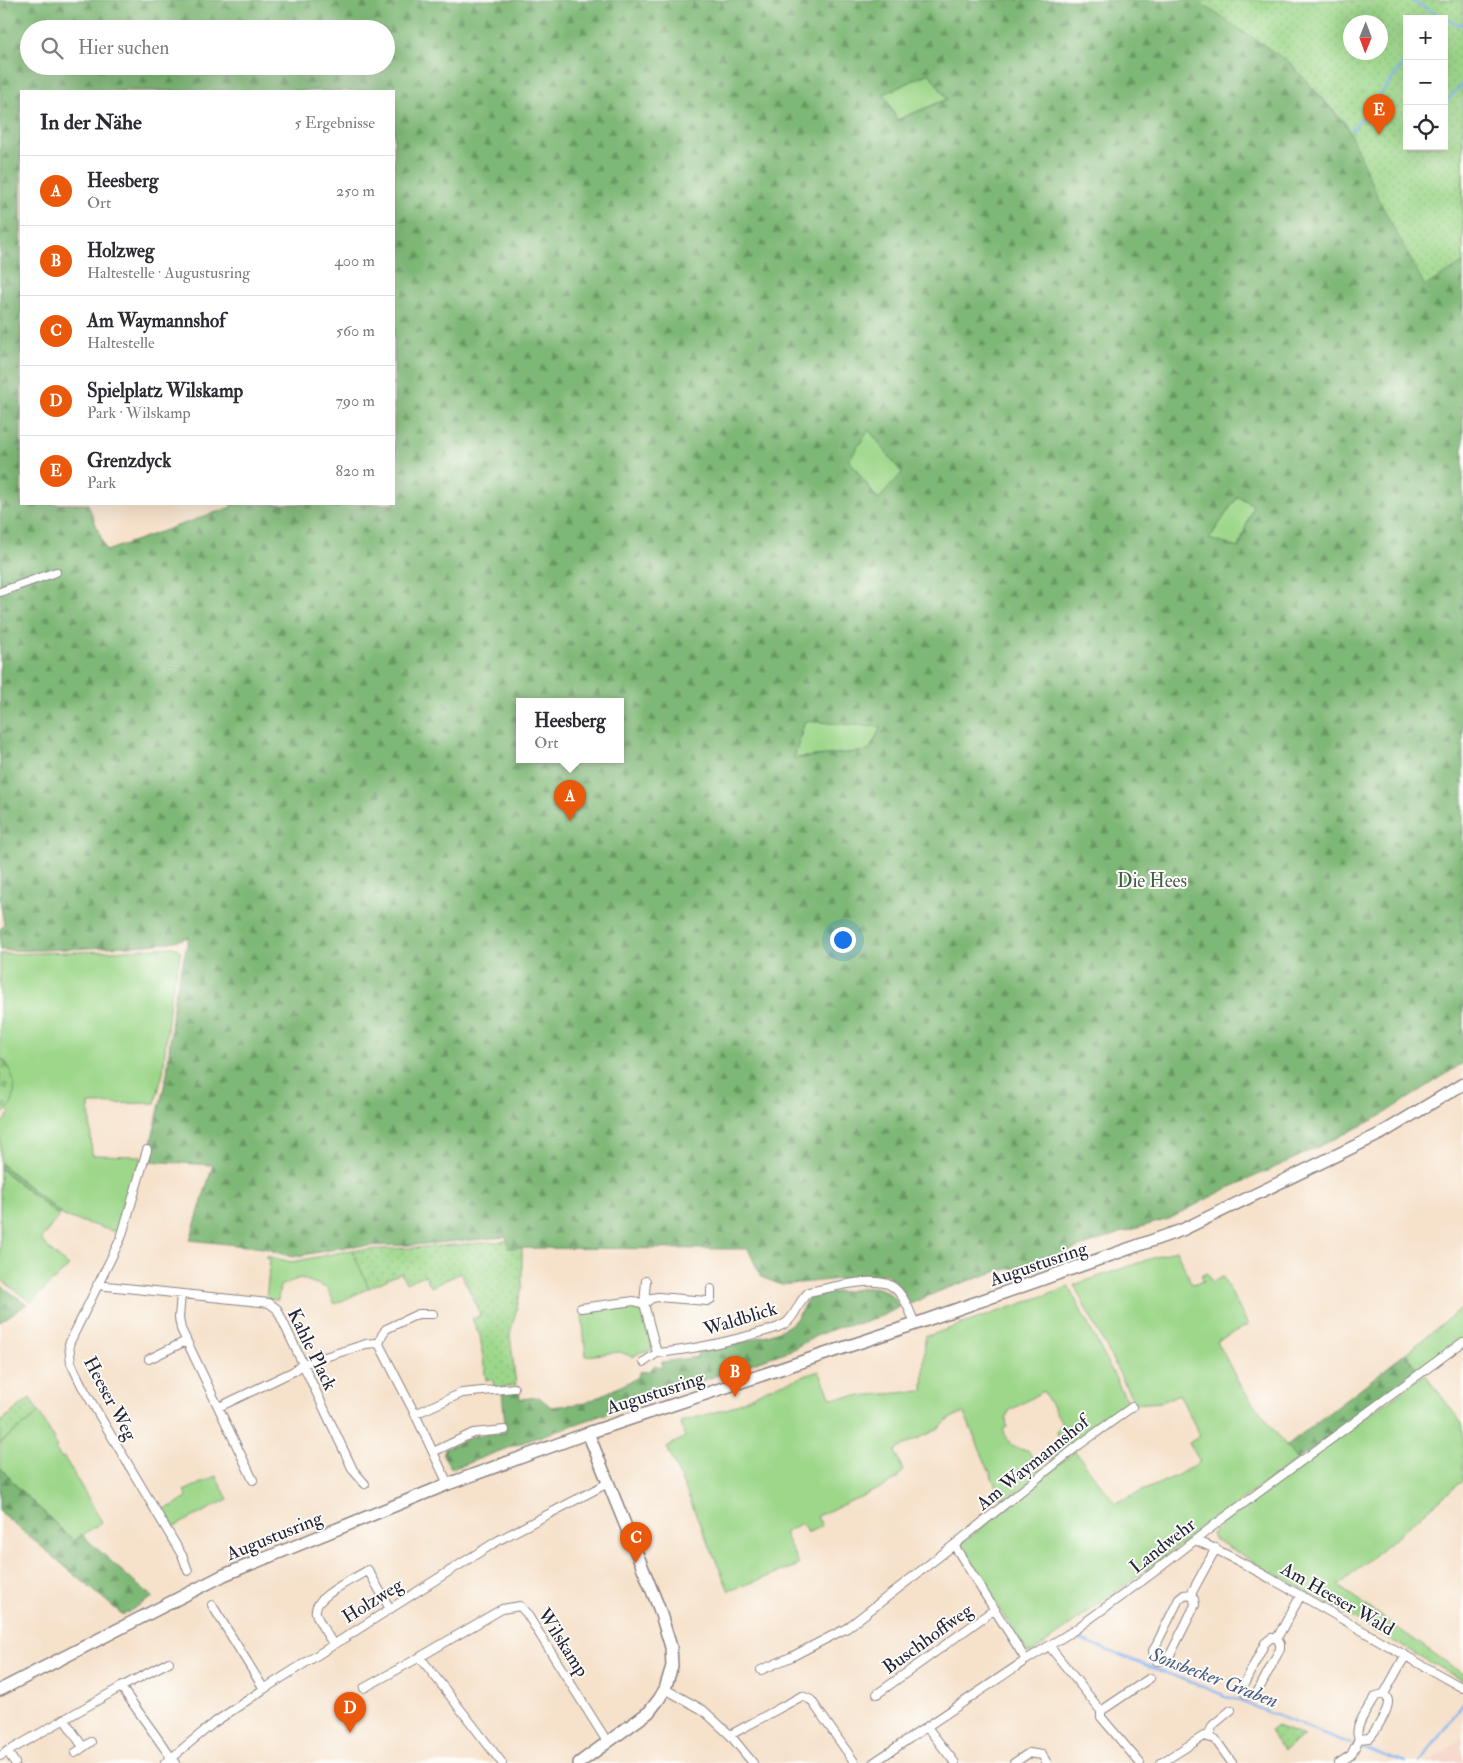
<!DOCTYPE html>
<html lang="de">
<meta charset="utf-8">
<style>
body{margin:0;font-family:"IM FELL Double Pica",serif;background:#f2f2f3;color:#2b2b33}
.controls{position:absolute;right:15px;top:15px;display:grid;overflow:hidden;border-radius:0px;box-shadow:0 5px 20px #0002}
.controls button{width:45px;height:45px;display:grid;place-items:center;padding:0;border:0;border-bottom:1px solid #e1e1e2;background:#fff;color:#2b2b33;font:25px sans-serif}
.compass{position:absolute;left:1343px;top:15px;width:45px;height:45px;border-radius:50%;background:#fff;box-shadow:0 5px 20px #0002;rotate:181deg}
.you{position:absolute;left:842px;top:939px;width:18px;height:18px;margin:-12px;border:4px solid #fff;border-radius:50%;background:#1a73e8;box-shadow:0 0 0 8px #1a73e833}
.badge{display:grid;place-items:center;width:32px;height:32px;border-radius:50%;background:#ea580c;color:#fff;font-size:16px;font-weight:700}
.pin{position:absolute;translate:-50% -41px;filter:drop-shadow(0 1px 2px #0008)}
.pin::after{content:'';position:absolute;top:26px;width:18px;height:15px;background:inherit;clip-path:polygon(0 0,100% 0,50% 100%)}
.popup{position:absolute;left:516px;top:698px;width:108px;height:65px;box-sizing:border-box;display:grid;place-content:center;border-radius:0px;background:#fff;filter:drop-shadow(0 1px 4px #0005);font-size:16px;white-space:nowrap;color:#7c7c81}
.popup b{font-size:19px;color:#2b2b33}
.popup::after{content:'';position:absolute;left:50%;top:100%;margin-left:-10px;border:10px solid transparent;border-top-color:#fff}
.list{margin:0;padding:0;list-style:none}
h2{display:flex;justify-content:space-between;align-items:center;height:65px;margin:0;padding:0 20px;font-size:21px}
h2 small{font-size:16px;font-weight:400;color:#7c7c81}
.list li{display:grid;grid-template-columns:32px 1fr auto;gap:15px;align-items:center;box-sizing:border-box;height:70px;padding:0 20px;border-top:1px solid #e1e1e2}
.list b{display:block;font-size:19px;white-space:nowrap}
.list p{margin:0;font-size:16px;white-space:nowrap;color:#7c7c81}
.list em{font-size:16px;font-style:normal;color:#7c7c81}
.icon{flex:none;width:28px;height:28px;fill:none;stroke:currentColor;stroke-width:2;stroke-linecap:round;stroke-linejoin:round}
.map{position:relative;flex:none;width:1463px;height:1763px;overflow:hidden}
.search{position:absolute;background:#fff;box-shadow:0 5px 20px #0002;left:20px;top:20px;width:375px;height:55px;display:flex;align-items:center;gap:12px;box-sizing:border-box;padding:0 18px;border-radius:28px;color:#7c7c81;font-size:19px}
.panel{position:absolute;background:#fff;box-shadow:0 5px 20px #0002;left:20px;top:90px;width:375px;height:415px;border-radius:0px}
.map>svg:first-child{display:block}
.built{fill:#f6d1c5}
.grass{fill:#9dd78a;stroke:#607c62}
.forest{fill:url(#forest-firs);stroke:#506d58;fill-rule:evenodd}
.cemetery{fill:url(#cemetery-stones);stroke:#607c62}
.park{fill:url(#park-dots);stroke:#607c62;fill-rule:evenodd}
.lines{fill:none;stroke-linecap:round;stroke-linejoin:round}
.stream{stroke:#83b4ef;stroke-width:2.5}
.street-casing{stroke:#8c8282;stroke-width:10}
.secondary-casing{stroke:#8c8282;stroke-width:14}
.street{stroke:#fff;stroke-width:8}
.secondary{stroke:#fff;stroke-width:11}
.labels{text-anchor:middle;stroke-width:4;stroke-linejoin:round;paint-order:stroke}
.park-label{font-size:19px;fill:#475853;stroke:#fdfcf7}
.street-label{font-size:19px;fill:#22223b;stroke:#fdfcf7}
.water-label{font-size:20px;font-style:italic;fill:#495c83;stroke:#fdfcf7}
</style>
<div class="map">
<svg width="1463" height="1763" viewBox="0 0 1463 1763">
<defs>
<pattern id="forest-firs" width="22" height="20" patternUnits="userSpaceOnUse" patternTransform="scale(1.25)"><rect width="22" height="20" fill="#7eb876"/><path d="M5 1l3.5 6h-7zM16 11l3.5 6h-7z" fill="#679562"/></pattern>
<pattern id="cemetery-stones" width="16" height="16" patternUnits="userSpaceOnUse" patternTransform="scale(1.25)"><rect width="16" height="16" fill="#9dd78a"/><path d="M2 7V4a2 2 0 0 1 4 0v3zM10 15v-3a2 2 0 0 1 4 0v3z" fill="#87b878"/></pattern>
<pattern id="park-dots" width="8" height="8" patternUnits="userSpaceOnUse" patternTransform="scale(1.25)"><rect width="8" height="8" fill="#9dd78a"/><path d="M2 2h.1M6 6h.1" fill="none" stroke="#87b878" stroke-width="1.8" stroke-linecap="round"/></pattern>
</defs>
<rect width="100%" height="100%" fill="#fdfcf7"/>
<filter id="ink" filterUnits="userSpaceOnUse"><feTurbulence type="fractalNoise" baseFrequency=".02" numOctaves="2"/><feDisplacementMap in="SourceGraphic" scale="10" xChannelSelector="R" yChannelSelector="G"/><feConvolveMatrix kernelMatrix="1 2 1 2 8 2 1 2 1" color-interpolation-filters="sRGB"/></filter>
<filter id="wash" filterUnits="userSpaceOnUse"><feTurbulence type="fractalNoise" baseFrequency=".0096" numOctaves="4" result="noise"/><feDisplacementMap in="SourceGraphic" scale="20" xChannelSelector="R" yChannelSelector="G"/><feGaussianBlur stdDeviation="1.12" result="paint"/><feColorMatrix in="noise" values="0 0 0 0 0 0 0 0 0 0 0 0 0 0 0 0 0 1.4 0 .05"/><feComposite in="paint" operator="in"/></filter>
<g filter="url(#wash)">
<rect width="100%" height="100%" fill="#f6e1ca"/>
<path class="built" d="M1463 1738V1763H1427Z"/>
<path class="grass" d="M929 73 948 99 897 120 884 94Z
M869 429 903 473 878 500 849 460Z
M1238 496 1253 505 1239 548 1208 539Z
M805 721 881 727 869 751 794 758Z
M173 947 178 949 181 952 170 998 163 1073 155 1103 89 1104 92 1155 142 1156 119 1233 64 1216 0 1163V1126L10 1113 7 1110 12 1100 7 1063 0 1058V954L111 951Z
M0 1168 59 1216 41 1239 53 1253 69 1266 31 1302 0 1279Z
M352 1250 369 1288 335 1304 327 1288 300 1278 280 1286 278 1300 266 1299 270 1261 266 1256 292 1262Z
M1176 1250 1192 1284 1204 1281 1201 1276 1208 1273 1212 1282 1223 1277 1248 1325 1217 1341 1241 1387 1297 1460 1032 1653 1027 1652 960 1549V1545L1075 1451 1115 1503 1176 1476 1200 1462 1189 1443 1200 1436 1179 1394 1162 1402 1135 1404 1074 1285Z
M1069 1287 1127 1401 1126 1408 1056 1460H1050C1053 1452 1060 1449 1063 1441L1056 1432 1061 1425V1421L1043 1391 1009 1411 1006 1419 1007 1427 1003 1429C1010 1444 1010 1449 1028 1450L1041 1473 1003 1503 964 1413 949 1419 939 1429 906 1444 895 1451 903 1471 895 1480 885 1486 817 1516 822 1526 807 1533 802 1523 784 1533 799 1565 729 1591 667 1447 685 1437 680 1422 727 1409 767 1389 819 1371 831 1398 923 1391 925 1335H931Z
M634 1305 640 1307 643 1310 652 1348 650 1351 640 1352 633 1357 620 1352 586 1356 582 1315 589 1314 590 1310Z
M1463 1307V1341L1420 1373 1406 1353Z
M1425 1374 1463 1425V1480L1338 1586 1463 1674V1681L1214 1539 1212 1534 1238 1511Z
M39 1413 55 1440 53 1441 57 1447 55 1448 61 1458 64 1457 102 1522 74 1541 18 1488 0 1467V1443Z
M216 1476 228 1499 170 1529 160 1512 187 1498 184 1491Z"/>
<path class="forest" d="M0 0H1207L1277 49 1349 129 1407 146H1444L1463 127V1063L1381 1116 1287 1162 1222 1191 1169 1219 1130 1230 1068 1251 1057 1260 1036 1268 1025 1270 1013 1268 998 1271 942 1290 910 1304 900 1287 886 1274 781 1285 761 1277 748 1249 508 1248 506 1237 413 1245 351 1246 292 1257 264 1248 190 1240 213 1165 147 1161 167 1074 174 998 189 937C163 946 132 946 105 947 70 949 35 951 0 950V929L4 925 0 900ZM29 29H386V66H29ZM929 73 947 99 897 120 884 94ZM21 91H394V504H231V507L106 551 88 504H21ZM869 430 902 473 878 500 849 460ZM1238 496 1253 505 1239 548 1209 539ZM520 702H620V760H520ZM805 721 881 727 869 751 794 758Z
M0 1163 61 1213 59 1216 0 1168Z
M0 1285 27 1304 0 1322Z
M873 1287C886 1290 894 1294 899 1307L884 1315 866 1322 842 1326 818 1335 791 1350 521 1443 452 1469 443 1455 445 1449 474 1436 506 1432 502 1392 519 1390 520 1399 539 1397 551 1407 586 1403 637 1378 640 1372 650 1371 654 1366 661 1368 662 1362 698 1357 697 1352C717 1348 781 1336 793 1322 801 1315 803 1304 810 1296Z
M1406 1353 1420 1373 1297 1460 1286 1446Z
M0 1467 18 1488 74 1541 82 1535 135 1583 153 1597 123 1615 0 1512Z"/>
<path class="cemetery" d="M0 1058C16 1070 22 1105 0 1115Z"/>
<path class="park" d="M1196 0H1463V263L1425 286 1380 202 1346 124 1289 62ZM1407 19H1444V146H1407ZM1350 22H1380V52H1350Z
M507 1241 509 1248H522V1287L510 1335 516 1385 499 1388 494 1386 492 1379 486 1380 480 1336 472 1319 481 1315 461 1273 431 1287 425 1275 406 1283 401 1273 369 1288 352 1250 413 1248Z
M30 1398 39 1413 0 1443V1422Z
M1277 1726 1304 1736 1283 1751 1270 1731Z"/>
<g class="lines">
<path class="stream" d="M1410 0 1454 23 1463 25
M1444 104 1463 83
M1352 130 1407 60
M1070 1636 1351 1744
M1360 1747 1405 1763
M1420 1763 1463 1703"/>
</g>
</g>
<g filter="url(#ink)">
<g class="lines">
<defs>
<path id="street" d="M0 592 56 572
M147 1150 121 1238 69 1344 71 1363 82 1386 183 1557 188 1571
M97 1285 269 1303 277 1309 353 1470 365 1484
M711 1289V1299L707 1301 658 1297 652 1298 644 1304 657 1353C690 1350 722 1343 755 1334 765 1331 779 1329 787 1322 797 1314 799 1299 809 1292 830 1288 871 1276 890 1285 903 1292 910 1311 915 1324
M181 1294 179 1318 181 1329 253 1480
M581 1308 634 1301 644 1304 646 1281
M379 1344 382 1335 386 1329 418 1314H433
M149 1359 186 1341
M644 1362 657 1353
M219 1407 294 1371 303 1364 366 1344 375 1343 379 1344 415 1414 448 1484
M415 1414 462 1393 514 1388
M433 1452 473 1433 505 1430
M1195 1540C1222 1551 1248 1566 1273 1580 1337 1615 1399 1653 1463 1688
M954 1545 1026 1660
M1191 1594 1194 1599 1195 1605 1171 1653 1166 1659 1157 1661 1154 1657 1153 1651 1179 1599 1184 1595 1191 1594 1216 1548
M212 1605 264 1689
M1277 1638 1280 1644V1649L1258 1691 1254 1695H1247L1244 1692 1243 1686 1265 1643 1271 1638H1277L1301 1595
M333 1644C328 1635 319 1624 316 1613 312 1597 356 1578 368 1570L390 1609
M1050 1647 1101 1711V1717L1140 1763
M420 1657 502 1763
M761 1670 791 1657 847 1628 954 1545 1079 1445 1132 1407
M121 1687 175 1763
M364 1688 420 1657 502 1609 520 1606 527 1614 608 1743
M665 1689 703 1710 730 1735 753 1763
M877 1694 995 1609
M1101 1711 1150 1678
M64 1719 83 1747
M927 1727 955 1763
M730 1735 802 1696 811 1700 855 1763
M1208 1736 1213 1725 1231 1710
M1359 1739 1369 1738C1375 1732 1389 1710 1388 1701 1388 1698 1386 1696 1384 1694
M7 1751 15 1763
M75 1753 91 1742
M0 1756 121 1687 169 1662
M165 1763 215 1722 264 1689 459 1565 499 1540 608 1483
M873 1763 1026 1660 1073 1631 1150 1575 1217 1523 1463 1342
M1014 1763 1029 1753 1042 1755 1047 1763
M1161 1763 1204 1736 1215 1739 1232 1763
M1339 1763 1351 1755 1359 1739C1352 1728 1370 1706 1376 1696L1384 1694 1405 1656"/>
<path id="secondary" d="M0 1690 224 1575 448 1484 588 1433 915 1324 1182 1230 1382 1133 1463 1084
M579 1763 649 1712 659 1699 665 1689 672 1666 671 1647 659 1608 588 1433"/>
</defs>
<use href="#street" class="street-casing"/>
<use href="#secondary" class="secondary-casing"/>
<use href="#street" class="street"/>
<use href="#secondary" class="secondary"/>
</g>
</g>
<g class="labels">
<g class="park-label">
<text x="1152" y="887">Die Hees</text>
</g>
<g class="street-label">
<text transform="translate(1038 1263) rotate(-19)" y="7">Augustusring</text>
<text transform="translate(740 1318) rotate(-17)" y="7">Waldblick</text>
<text transform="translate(313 1349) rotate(64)" y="7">Kahle Plack</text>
<text transform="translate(655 1392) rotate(-18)" y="7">Augustusring</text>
<text transform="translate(111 1398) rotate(62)" y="7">Heeser Weg</text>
<text transform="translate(1032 1462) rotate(-39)" y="7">Am Waymannshof</text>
<text transform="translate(274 1535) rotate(-22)" y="7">Augustusring</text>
<text transform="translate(1162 1545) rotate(-38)" y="7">Landwehr</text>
<text transform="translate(1338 1598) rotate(30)" y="7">Am Heeser Wald</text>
<text transform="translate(372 1600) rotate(-32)" y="7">Holzweg</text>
<text transform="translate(927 1638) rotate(-36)" y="7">Buschhoffweg</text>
<text transform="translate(564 1642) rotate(57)" y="7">Wilskamp</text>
</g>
<g class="water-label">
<text transform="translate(1214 1677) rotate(21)" y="7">Sonsbecker Graben</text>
</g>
</g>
</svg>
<div class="controls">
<button>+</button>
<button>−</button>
<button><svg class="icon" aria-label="locate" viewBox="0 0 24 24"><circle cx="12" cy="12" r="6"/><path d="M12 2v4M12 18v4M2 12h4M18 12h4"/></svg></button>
</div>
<svg class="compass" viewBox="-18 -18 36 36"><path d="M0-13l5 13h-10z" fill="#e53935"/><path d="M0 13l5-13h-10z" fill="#7c7c81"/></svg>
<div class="you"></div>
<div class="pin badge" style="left:570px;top:821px">A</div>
<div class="popup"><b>Heesberg</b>Ort</div>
<div class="pin badge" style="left:735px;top:1397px">B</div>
<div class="pin badge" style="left:636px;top:1563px">C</div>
<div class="pin badge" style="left:350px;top:1733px">D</div>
<div class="pin badge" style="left:1379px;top:135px">E</div>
<div class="search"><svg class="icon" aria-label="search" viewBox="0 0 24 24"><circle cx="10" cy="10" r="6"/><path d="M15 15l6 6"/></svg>Hier suchen</div>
<section class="panel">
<h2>In der Nähe<small>5 Ergebnisse</small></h2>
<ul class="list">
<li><span class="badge">A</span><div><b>Heesberg</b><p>Ort</p></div><em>250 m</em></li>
<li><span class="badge">B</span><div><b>Holzweg</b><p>Haltestelle · Augustusring</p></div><em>400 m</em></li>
<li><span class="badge">C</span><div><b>Am Waymannshof</b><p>Haltestelle</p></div><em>560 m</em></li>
<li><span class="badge">D</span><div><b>Spielplatz Wilskamp</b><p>Park · Wilskamp</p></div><em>790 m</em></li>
<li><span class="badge">E</span><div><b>Grenzdyck</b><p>Park</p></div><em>820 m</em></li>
</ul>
</section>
</div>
